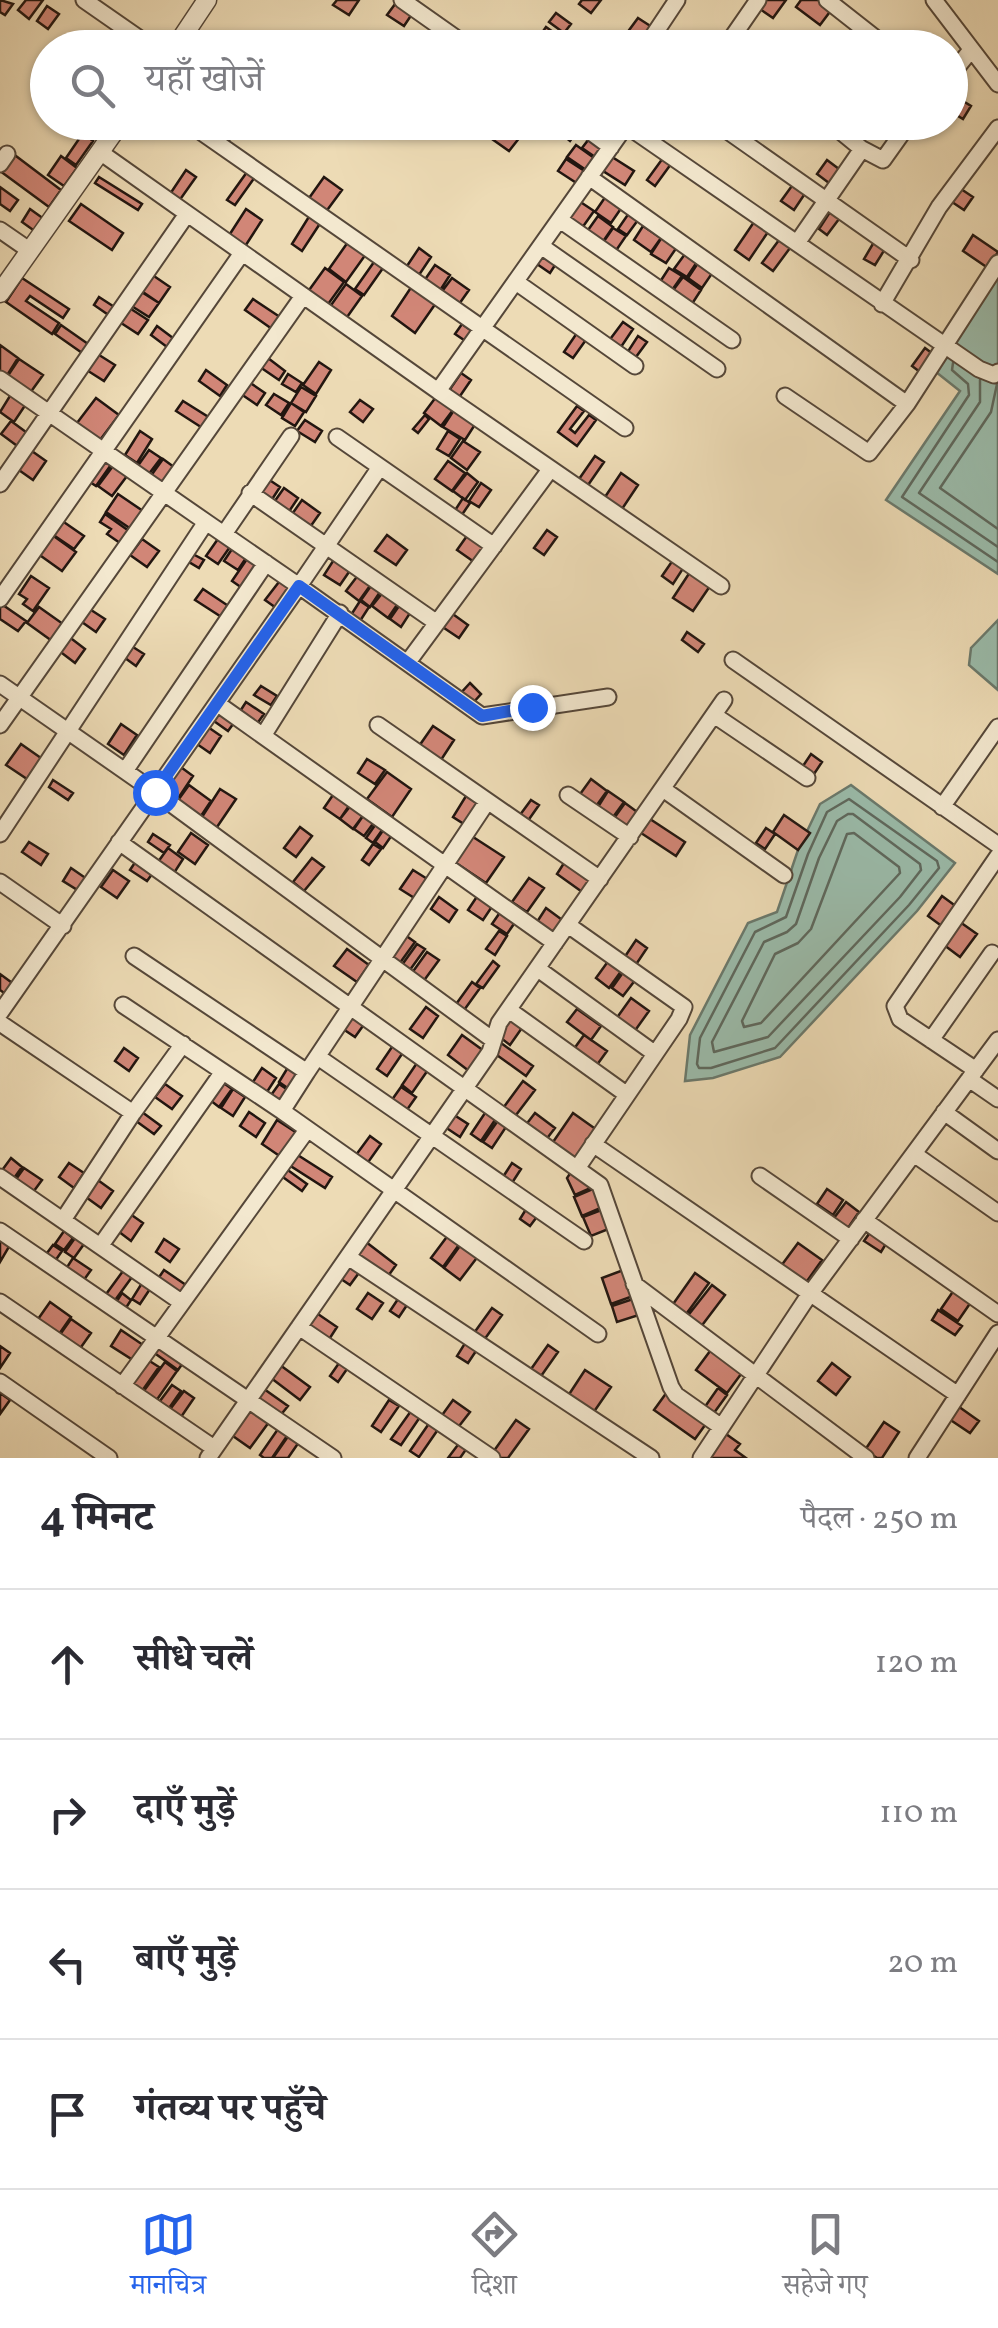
<!DOCTYPE html>
<html lang="hi">
<meta charset="utf-8">
<style>
body{margin:0;font-family:Vollkorn,"Noto Serif Devanagari",serif;background:#f7f7f7;color:#2b2b33}
.stop{position:absolute;width:30px;height:30px;margin:-22px;border:8px solid #2563eb;border-radius:50%;background:#fff}
.stop.end{background:#2563eb;border-color:#fff;box-shadow:0 2px 10px #0008}
.list{margin:0;padding:0;list-style:none}
h2{display:flex;justify-content:space-between;align-items:center;height:130px;margin:0;padding:0 40px;font-size:42px}
h2 small{font-size:32px;font-weight:400;color:#7c7c81}
.list li{display:grid;grid-template-columns:65px 1fr auto;gap:30px;align-items:center;box-sizing:border-box;height:150px;padding:0 40px;border-top:2px solid #e1e1e2}
.list b{display:block;font-size:38px;white-space:nowrap}
.list em{font-size:32px;font-style:normal;color:#7c7c81}
.icon{flex:none;width:55px;height:55px;fill:none;stroke:currentColor;stroke-width:2;stroke-linecap:round;stroke-linejoin:round}
.map{position:relative;flex:none;width:998px;height:1458px;overflow:hidden}
.search{position:absolute;background:#fff;box-shadow:0 2px 8px #0004;left:30px;right:30px;top:30px;height:110px;display:flex;align-items:center;gap:25px;box-sizing:border-box;padding:0 35px;border-radius:55px;color:#7c7c81;font-size:38px}
.sheet{height:730px;background:#fff}
nav{display:flex;justify-content:space-around;align-items:center;box-sizing:border-box;height:140px;border-top:2px solid #e1e1e2;background:#fff;font-size:28px;color:#7c7c81}
nav a{display:grid;justify-items:center;gap:5px}
nav .on{color:#2563eb}
.map>svg:first-child{display:block}
.water{fill:#9abbaa;stroke:#6a796c;stroke-width:2.5}
.lines{fill:none;stroke-linecap:round;stroke-linejoin:round}
.shore{stroke:#5e685d;stroke-width:2.5}
.building{fill:#d18677;stroke:#221610;stroke-width:2.5}
.minor-casing{stroke:#554739;stroke-width:19}
.tertiary-casing{stroke:#554739;stroke-width:21}
.minor{stroke:#f3e8cf;stroke-width:15}
.tertiary{stroke:#f3e8cf;stroke-width:18}
.route{stroke:#2563eb;stroke-width:12}
</style>
<div class="map">
<svg width="998" height="1458" viewBox="0 0 998 1458">
<rect width="100%" height="100%" fill="#eddbb5"/>
<filter id="stains"><feTurbulence type="fractalNoise" baseFrequency=".002" numOctaves="4"/><feColorMatrix values="0 0 0 0 .2 0 0 0 0 .09 0 0 0 0 .02 0 0 0 .5 -.17"/></filter>
<radialGradient id="worn" r=".72"><stop offset=".6" stop-color="#630" stop-opacity="0"/><stop offset="1" stop-color="#630" stop-opacity=".3"/></radialGradient>
<path class="water" d="M998 274V574L886 500 960 391 936 372Z
M998 620V690L969 665 971 648Z
M851 785 955 863 917 911 780 1057 713 1078 685 1081 690 1035 748 923 777 912 798 850 820 804Z"/>
<g class="lines">
<path class="shore" d="M953 363 952 370 968 384 969 395 902 497 998 562
M980 380V402L919 493 998 547
M997 384 991 412 940 488 998 529
M849 799 937 861 939 868 909 905 775 1048 711 1068H699L697 1064 700 1038 755 932 786 917 808 854 827 812Z
M848 814H853L920 864 921 870 900 897 768 1037 714 1052 712 1042 764 942 787 932 796 924 819 858 837 821Z
M854 833 899 867 900 873 761 1023 744 1027 742 1021 775 954 798 943 811 929 847 834Z"/>
</g>
<path class="building" d="M0 0 13 4 5 15 0 12Z
M26 0H43L29 19 18 10Z
M337 0H359L349 15 333 5Z
M398 0 414 11 404 26 387 15Z
M582 0H601L591 13 579 4Z
M762 0H786L773 18 757 7Z
M801 0H819L832 9 820 25 796 7Z
M47 6 59 14 48 29 37 21Z
M556 13 571 24 564 33 549 22Z
M638 18 655 29 640 48 624 37Z
M433 27 461 48H431L422 41Z
M546 27 563 39 557 48H539L534 44Z
M787 33 794 39 788 48H777Z
M958 98 971 106 963 119 950 111Z
M216 122H236L240 125 227 143 210 132Z
M275 122H299L290 135Z
M479 122H500L520 137 509 151 475 127Z
M564 122H573L580 127 570 141 558 131Z
M83 133 93 141 76 165 66 158Z
M592 135 608 146 598 159 582 148Z
M576 145 597 160 589 172 567 157Z
M12 153 61 190 49 207 0 171Z
M609 155 634 171 625 185 600 169Z
M61 156 77 168 64 186 48 175Z
M663 158 671 164 655 186 647 180Z
M566 159 586 172 578 184 558 171Z
M827 160 843 172 833 186 817 174Z
M186 170 196 177 179 201 170 194Z
M247 172 255 177 235 205 227 200Z
M99 177 142 204 138 210 95 183Z
M324 177 342 190 325 213 307 201Z
M794 183 806 192 794 210 781 201Z
M0 187 18 200 10 211 0 204Z
M961 189 973 197 964 210 952 202Z
M606 196 622 207 611 223 595 212Z
M579 201 594 211 582 228 567 218Z
M81 204 123 233 112 250 69 221Z
M30 209 44 219 36 232 22 222Z
M246 209 262 220 244 248 228 237Z
M830 212 839 219 827 235 819 229Z
M629 213 638 220 627 235 618 229Z
M310 215 321 222 302 251 292 244Z
M598 216 613 227 602 243 586 233Z
M754 222 768 232 749 260 735 250Z
M643 226 661 238 651 252 634 240Z
M613 228 626 236 615 252 602 244Z
M973 235 998 252 988 268 963 251Z
M662 237 677 247 666 263 651 254Z
M779 240 790 248 773 271 762 263Z
M348 242 366 254 346 282 329 269Z
M874 242 885 249 875 265 864 259Z
M419 248 431 257 417 278 405 269Z
M542 252 557 262 550 273 534 262Z
M685 254 697 262 687 277 674 269Z
M374 262 383 268 364 295 355 289Z
M698 263 713 272 702 288 688 278Z
M435 265 450 275 439 292 424 281Z
M325 268 344 282 326 307 307 293Z
M669 268 682 276 670 293 658 285Z
M151 274 170 287 159 303 140 290Z
M683 277 701 290 690 307 671 293Z
M22 278 69 309 63 318 30 296 26 301 59 323 52 334 6 302Z
M452 278 469 290 457 307 440 294Z
M346 284 362 296 345 320 329 308Z
M412 286 436 303 415 333 392 316Z
M140 291 159 303 149 317 130 305Z
M99 297 116 308 110 316 94 305Z
M253 299 280 317 272 329 245 310Z
M128 307 148 320 138 334 118 321Z
M623 322 633 329 619 350 608 342Z
M462 324 475 333 467 342 455 334Z
M61 325 91 346 85 355 55 334Z
M157 326 173 338 167 347 151 335Z
M579 330 588 337 573 358 564 352Z
M638 336 647 342 633 361 625 356Z
M0 345 18 358 6 377 0 373Z
M925 348 933 354 920 372 912 366Z
M96 353 115 365 104 381 85 369Z
M264 355 285 371 279 380 257 365Z
M19 359 43 375 30 393 7 377Z
M319 362 331 370 316 394 303 385Z
M206 370 227 385 220 396 199 381Z
M461 373 471 380 458 399 448 392Z
M288 374 302 383 296 392 282 384Z
M246 380 265 393 257 405 238 392Z
M301 387 316 396 306 412 291 403Z
M13 391 28 401 14 422 0 412Z
M274 394 289 403 281 415 266 405Z
M436 397 453 410 441 426 424 413Z
M96 398 119 415 100 440 77 423Z
M360 400 373 409 363 422 350 412Z
M183 401 210 418 204 429 176 411Z
M291 403 304 412 295 426 282 418Z
M577 406 584 411 570 429 575 433 589 415 596 420 577 446 558 432Z
M454 410 476 423 465 440 443 427Z
M425 415 429 419 418 433 413 429Z
M305 420 322 431 315 442 297 431Z
M11 421 30 435 20 448 1 434Z
M140 431 152 439 137 463 125 455Z
M448 431 460 439 449 456 437 449Z
M463 441 480 452 467 470 451 458Z
M29 449 46 461 33 480 16 468Z
M149 450 161 458 148 475 137 467Z
M101 454 113 462 96 486 84 478Z
M595 456 604 462 586 488 577 482Z
M163 459 174 467 162 485 150 477Z
M448 461 465 473 452 491 435 479Z
M116 462 130 472 112 496 98 486Z
M467 473 478 482 465 500 453 491Z
M621 473 638 485 620 512 603 500Z
M265 477 280 487 269 504 254 494Z
M481 483 491 490 479 507 469 501Z
M284 488 298 498 286 516 272 505Z
M118 494 143 511 131 529 106 512Z
M463 498 470 503 459 519 452 515Z
M302 500 320 513 308 530 290 517Z
M105 514 129 531 120 543 107 534 111 529 100 522Z
M58 518 84 536 74 549 49 532Z
M547 530 557 537 544 555 534 548Z
M48 532 76 552 62 571 34 551Z
M469 533 489 547 477 564 457 550Z
M387 535 407 550 396 565 375 551Z
M220 536 232 544 218 564 206 556Z
M142 539 159 551 147 567 130 555Z
M234 546 248 555 238 570 224 561Z
M189 552 204 560 199 568 184 559Z
M249 556 262 566 245 590 232 581Z
M335 558 351 569 340 585 324 575Z
M673 560 684 567 673 584 662 576Z
M690 572 710 586 693 611 673 598Z
M359 574 372 583 359 601 346 591Z
M31 576 49 588 33 611 23 604 27 599 19 594Z
M282 578 296 588 279 610 265 600Z
M373 583 382 589 370 607 361 600Z
M203 589 230 607 223 618 195 600Z
M384 591 399 602 388 618 372 606Z
M360 601 369 607 360 621 351 615Z
M0 603 26 621 18 631 0 619Z
M401 603 412 610 401 627 390 619Z
M39 607 63 624 52 641 27 623Z
M88 608 105 619 96 632 79 620Z
M450 612 468 625 459 638 441 626Z
M687 632 704 644 698 652 682 640Z
M68 636 85 649 75 663 58 650Z
M133 647 144 654 136 666 125 658Z
M470 683 481 694 472 704 460 694Z
M261 686 277 696 271 705 254 695Z
M246 702 264 714 254 728 237 716Z
M219 708 236 720 228 731 211 719Z
M121 724 137 735 124 755 108 744Z
M205 725 221 736 210 753 194 742Z
M433 726 454 740 439 763 417 749Z
M21 744 41 758 27 779 6 765Z
M811 754 822 762 812 777 801 769Z
M367 759 385 770 375 784 358 773Z
M178 765 193 776 175 803 159 792Z
M387 772 411 789 392 817 367 799Z
M591 779 607 791 594 809 578 797Z
M53 780 73 793 68 800 49 787Z
M189 785 211 801 199 819 176 803Z
M220 789 236 799 215 830 200 820Z
M608 791 624 802 611 820 596 810Z
M335 792 351 803 340 819 324 808Z
M466 796 479 804 467 826 453 817Z
M531 800 539 805 525 825 517 819Z
M625 803 640 814 628 832 612 821Z
M352 804 365 813 353 829 340 819Z
M365 813 375 821 364 836 354 829Z
M784 815 810 833 798 850 773 832Z
M650 819 685 842 676 856 641 833Z
M378 821 385 826 373 843 366 838Z
M386 826 394 832 383 848 375 842Z
M300 827 312 836 296 857 284 848Z
M766 828 775 834 765 849 756 843Z
M191 833 208 845 195 864 178 852Z
M153 834 170 845 164 853 148 842Z
M470 835 504 857 486 883 453 861Z
M29 842 48 854 41 865 22 852Z
M373 844 381 849 369 865 362 860Z
M168 848 183 859 174 873 158 862Z
M138 858 155 870 147 881 130 870Z
M312 858 324 867 304 891 293 882Z
M564 863 592 883 585 894 557 874Z
M71 868 87 879 79 891 63 881Z
M113 870 129 881 117 898 101 887Z
M413 870 429 880 416 899 400 889Z
M529 878 544 888 527 912 512 902Z
M480 892 495 902 483 920 468 910Z
M942 896 957 907 943 927 928 916Z
M439 897 457 910 449 922 431 909Z
M503 908 518 918 507 934 492 924Z
M546 908 565 922 556 935 537 922Z
M960 922 977 934 960 957 944 945Z
M499 931 507 936 495 955 486 949Z
M405 935 415 942 397 967 387 959Z
M636 940 647 948 635 966 624 958Z
M417 944 425 949 407 974 399 969Z
M347 949 369 965 357 982 334 966Z
M427 952 439 960 420 986 409 977Z
M609 960 622 970 609 988 596 978Z
M493 961 499 966 483 988 476 984Z
M624 971 636 979 623 996 612 988Z
M0 974 15 985 7 995 0 990Z
M472 982 480 988 462 1013 454 1007Z
M631 998 649 1011 634 1032 616 1019Z
M426 1007 438 1016 423 1038 410 1029Z
M577 1009 601 1026 591 1040 567 1022Z
M351 1013 365 1023 355 1037 340 1027Z
M511 1015 524 1025 510 1045 497 1035Z
M462 1035 484 1051 469 1071 448 1055Z
M584 1035 607 1051 594 1069 571 1053Z
M501 1043 533 1066 526 1076 494 1053Z
M394 1044 404 1051 387 1076 377 1069Z
M124 1048 138 1058 129 1071 115 1061Z
M419 1060 430 1067 412 1093 402 1085Z
M290 1064 301 1071 289 1089 279 1082Z
M262 1068 276 1078 265 1095 251 1085Z
M218 1079 232 1089 219 1107 206 1097Z
M523 1081 535 1090 513 1119 501 1111Z
M165 1084 182 1096 172 1109 155 1097Z
M279 1084 288 1090 278 1104 269 1098Z
M401 1087 416 1097 404 1114 389 1104Z
M233 1089 245 1097 233 1116 221 1108Z
M487 1110 497 1117 481 1141 471 1134Z
M142 1112 161 1126 154 1134 136 1121Z
M249 1112 265 1123 256 1137 240 1126Z
M451 1113 468 1124 460 1137 442 1125Z
M535 1113 555 1128 545 1141 525 1126Z
M573 1113 597 1130 575 1162 551 1145Z
M499 1119 508 1124 492 1148 483 1142Z
M277 1120 300 1135 284 1159 262 1144Z
M370 1136 381 1144 364 1168 353 1159Z
M293 1152 332 1177 325 1188 286 1163Z
M11 1158 22 1167 12 1181 0 1173Z
M69 1163 84 1173 74 1188 59 1177Z
M512 1163 521 1169 510 1186 501 1180Z
M24 1168 42 1180 31 1195 14 1182Z
M285 1168 307 1184 302 1191 280 1175Z
M571 1172 593 1187 575 1195 567 1178Z
M95 1178 113 1191 101 1208 83 1195Z
M595 1188 603 1207 582 1216 574 1197Z
M827 1189 843 1200 833 1215 817 1204Z
M846 1202 859 1212 848 1228 834 1218Z
M528 1206 539 1214 530 1226 520 1219Z
M604 1209 611 1228 591 1236 583 1217Z
M126 1211 143 1223 131 1241 114 1228Z
M64 1231 73 1238 64 1250 55 1244Z
M871 1231 887 1242 881 1252 864 1241Z
M449 1234 461 1242 443 1267 431 1258Z
M75 1238 84 1244 74 1258 65 1252Z
M0 1239 10 1245 0 1262Z
M164 1239 179 1249 170 1262 156 1252Z
M366 1242 396 1265 386 1279 356 1256Z
M462 1243 479 1255 460 1280 444 1268Z
M798 1243 822 1260 805 1284 781 1266Z
M53 1245 62 1251 53 1264 44 1257Z
M73 1258 91 1270 81 1284 64 1272Z
M352 1263 361 1270 350 1285 341 1279Z
M626 1269 636 1295 611 1304 602 1278Z
M164 1270 186 1285 177 1298 155 1283Z
M123 1271 132 1277 113 1303 104 1297Z
M695 1273 709 1283 684 1317 671 1307Z
M142 1283 150 1289 140 1304 132 1299Z
M712 1285 725 1295 700 1328 686 1318Z
M954 1290 971 1302 958 1321 941 1309Z
M122 1293 131 1300 124 1311 115 1304Z
M368 1293 383 1303 372 1319 357 1309Z
M400 1296 409 1302 399 1317 390 1311Z
M636 1298 642 1314 617 1322 612 1306Z
M50 1302 71 1317 57 1337 36 1322Z
M492 1308 502 1315 484 1340 474 1333Z
M938 1310 962 1326 955 1335 932 1320Z
M315 1312 337 1327 328 1341 306 1326Z
M71 1319 91 1333 79 1350 59 1336Z
M121 1330 146 1347 136 1362 111 1346Z
M467 1340 478 1348 468 1363 457 1356Z
M160 1342 185 1360 178 1370 153 1352Z
M548 1345 558 1352 539 1379 529 1372Z
M0 1346 10 1353 0 1368Z
M713 1347 744 1370 727 1393 696 1370Z
M148 1360 159 1367 142 1391 132 1383Z
M165 1362 177 1371 156 1401 143 1392Z
M339 1363 347 1369 338 1382 330 1376Z
M832 1363 850 1377 836 1395 818 1381Z
M280 1365 310 1387 300 1400 271 1378Z
M585 1370 611 1387 591 1416 566 1399Z
M172 1385 181 1391 167 1411 157 1405Z
M718 1388 727 1395 711 1417 702 1411Z
M264 1389 288 1406 279 1417 256 1401Z
M184 1391 194 1398 179 1420 168 1412Z
M667 1392 708 1421 695 1439 654 1410Z
M0 1393 10 1400 0 1414Z
M389 1400 399 1406 381 1432 372 1426Z
M453 1400 470 1412 456 1430 440 1418Z
M955 1404 979 1421 970 1433 946 1417Z
M248 1408 269 1422 250 1448 230 1434Z
M411 1411 420 1417 401 1445 391 1439Z
M516 1420 529 1429 508 1458H495L491 1455Z
M430 1422 439 1428 419 1457 410 1451Z
M884 1422 899 1432 882 1458H877L865 1450Z
M278 1429 287 1436 272 1458H264L260 1455Z
M726 1434 740 1444 735 1450 746 1458H709Z
M289 1435 299 1442 288 1458H273Z
M460 1442 467 1448 460 1458H448Z"/>
<g class="lines">
<defs>
<path id="minor" d="M84 0 153 48
M402 0 470 48
M827 0 888 48
M934 0 998 84
M645 48 677 0
M734 48 731 39 758 0
M950 76 971 50
M187 122 625 428
M577 122 611 147
M715 122 911 260
M829 122 862 149
M100 152 438 391
M0 164 7 154
M589 177 907 404
M560 220 732 340
M0 230 29 250
M797 243 862 149 883 160 910 122
M541 246 717 369
M516 282 635 366
M882 304 939 207 998 128
M0 379 206 522
M785 396 869 453 907 404 998 263
M337 437 494 546
M0 484 187 214
M250 493 437 623
M224 534 291 436
M721 586 438 391 622 131 628 128 633 130 979 369 994 375 998 372
M0 599 242 253
M733 660 998 845
M408 662 549 471
M0 684 155 792 493 1040
M218 704 555 943
M714 715 807 778
M0 725 303 296
M378 725 600 879
M263 736 340 613
M125 771 266 563
M663 789 784 875
M568 795 630 837
M942 807 998 727
M0 834 206 522 299 586 380 467
M119 842 600 1185 671 1387 676 1395 720 1426
M0 882 63 926
M568 925 684 1007 679 1019 578 1167
M134 956 307 1072 487 802
M538 969 654 1053
M123 1005 282 1111 598 1334
M509 1010 626 1094
M0 1013 299 586 482 716 608 697
M0 1023 133 1113
M931 1040 992 953
M318 1057 584 1241
M976 1070 900 1019 895 1006 998 856
M969 1079 998 1099
M282 1111 307 1072
M944 1112 998 1151
M593 1144 958 1395
M914 1154 998 1213
M760 1176 851 1239
M0 1177 181 1302
M63 1220 133 1113 183 1044
M864 1220 998 1314
M0 1231 333 1458
M101 1245 222 1073
M348 1257 651 1458
M634 1284 866 1458
M0 1302 214 1448
M299 1327 492 1458
M0 1382 109 1458
M122 1386 307 1130
M208 1458 465 1088 490 1052 499 1023 724 700
M701 1458 809 1295 998 1040
M917 1458 998 1333"/>
<path id="tertiary" d="M175 48 207 0
M0 293 121 122"/>
</defs>
<use href="#minor" class="minor-casing"/>
<use href="#tertiary" class="tertiary-casing"/>
<use href="#minor" class="minor"/>
<use href="#tertiary" class="tertiary"/>
</g>
<g class="lines">
<path class="route" d="M155 792 299 586 482 716 532 707"/>
</g>
<rect width="100%" height="100%" filter="url(#stains)"/>
<rect width="100%" height="100%" fill="url(#worn)"/>
</svg>
<div class="stop" style="left:155px;top:792px"></div>
<div class="stop end" style="left:532px;top:707px"></div>
<div class="search"><svg class="icon" aria-label="search" viewBox="0 0 24 24"><circle cx="10" cy="10" r="6"/><path d="M15 15l6 6"/></svg>यहाँ खोजें</div>
</div>
<section class="sheet">
<h2>4 मिनट<small>पैदल · 250 m</small></h2>
<ul class="list">
<li><svg class="icon" aria-label="ahead" viewBox="0 0 24 24"><path d="M12 20V5M6 11l6-6 6 6"/></svg><div><b>सीधे चलें</b></div><em>120 m</em></li>
<li><svg class="icon" aria-label="right" viewBox="0 0 24 24"><path d="M7 20v-9h11M14 6l5 5-5 5"/></svg><div><b>दाएँ मुड़ें</b></div><em>110 m</em></li>
<li><svg class="icon" aria-label="left" viewBox="0 0 24 24"><path d="M17 20v-9H6M10 6l-5 5 5 5"/></svg><div><b>बाएँ मुड़ें</b></div><em>20 m</em></li>
<li><svg class="icon" aria-label="arrive" viewBox="0 0 24 24"><path d="M6 21V4h12l-3 4 3 4H6"/></svg><div><b>गंतव्य पर पहुँचे</b></div></li>
</ul>
</section>
<nav>
<a class="on"><svg class="icon" aria-label="map" viewBox="0 0 24 24"><path d="M3 6l6-2 6 2 6-2v14l-6 2-6-2-6 2zM9 4v14M15 6v14"/></svg>मानचित्र</a>
<a><svg class="icon" aria-label="directions" viewBox="0 0 24 24"><path d="M12 3l9 9-9 9-9-9zM9 14v-3h6M13 9l2 2-2 2"/></svg>दिशा</a>
<a><svg class="icon" aria-label="saved" viewBox="0 0 24 24"><path d="M7 4h10v16l-5-4-5 4z"/></svg>सहेजे गए</a>
</nav>
